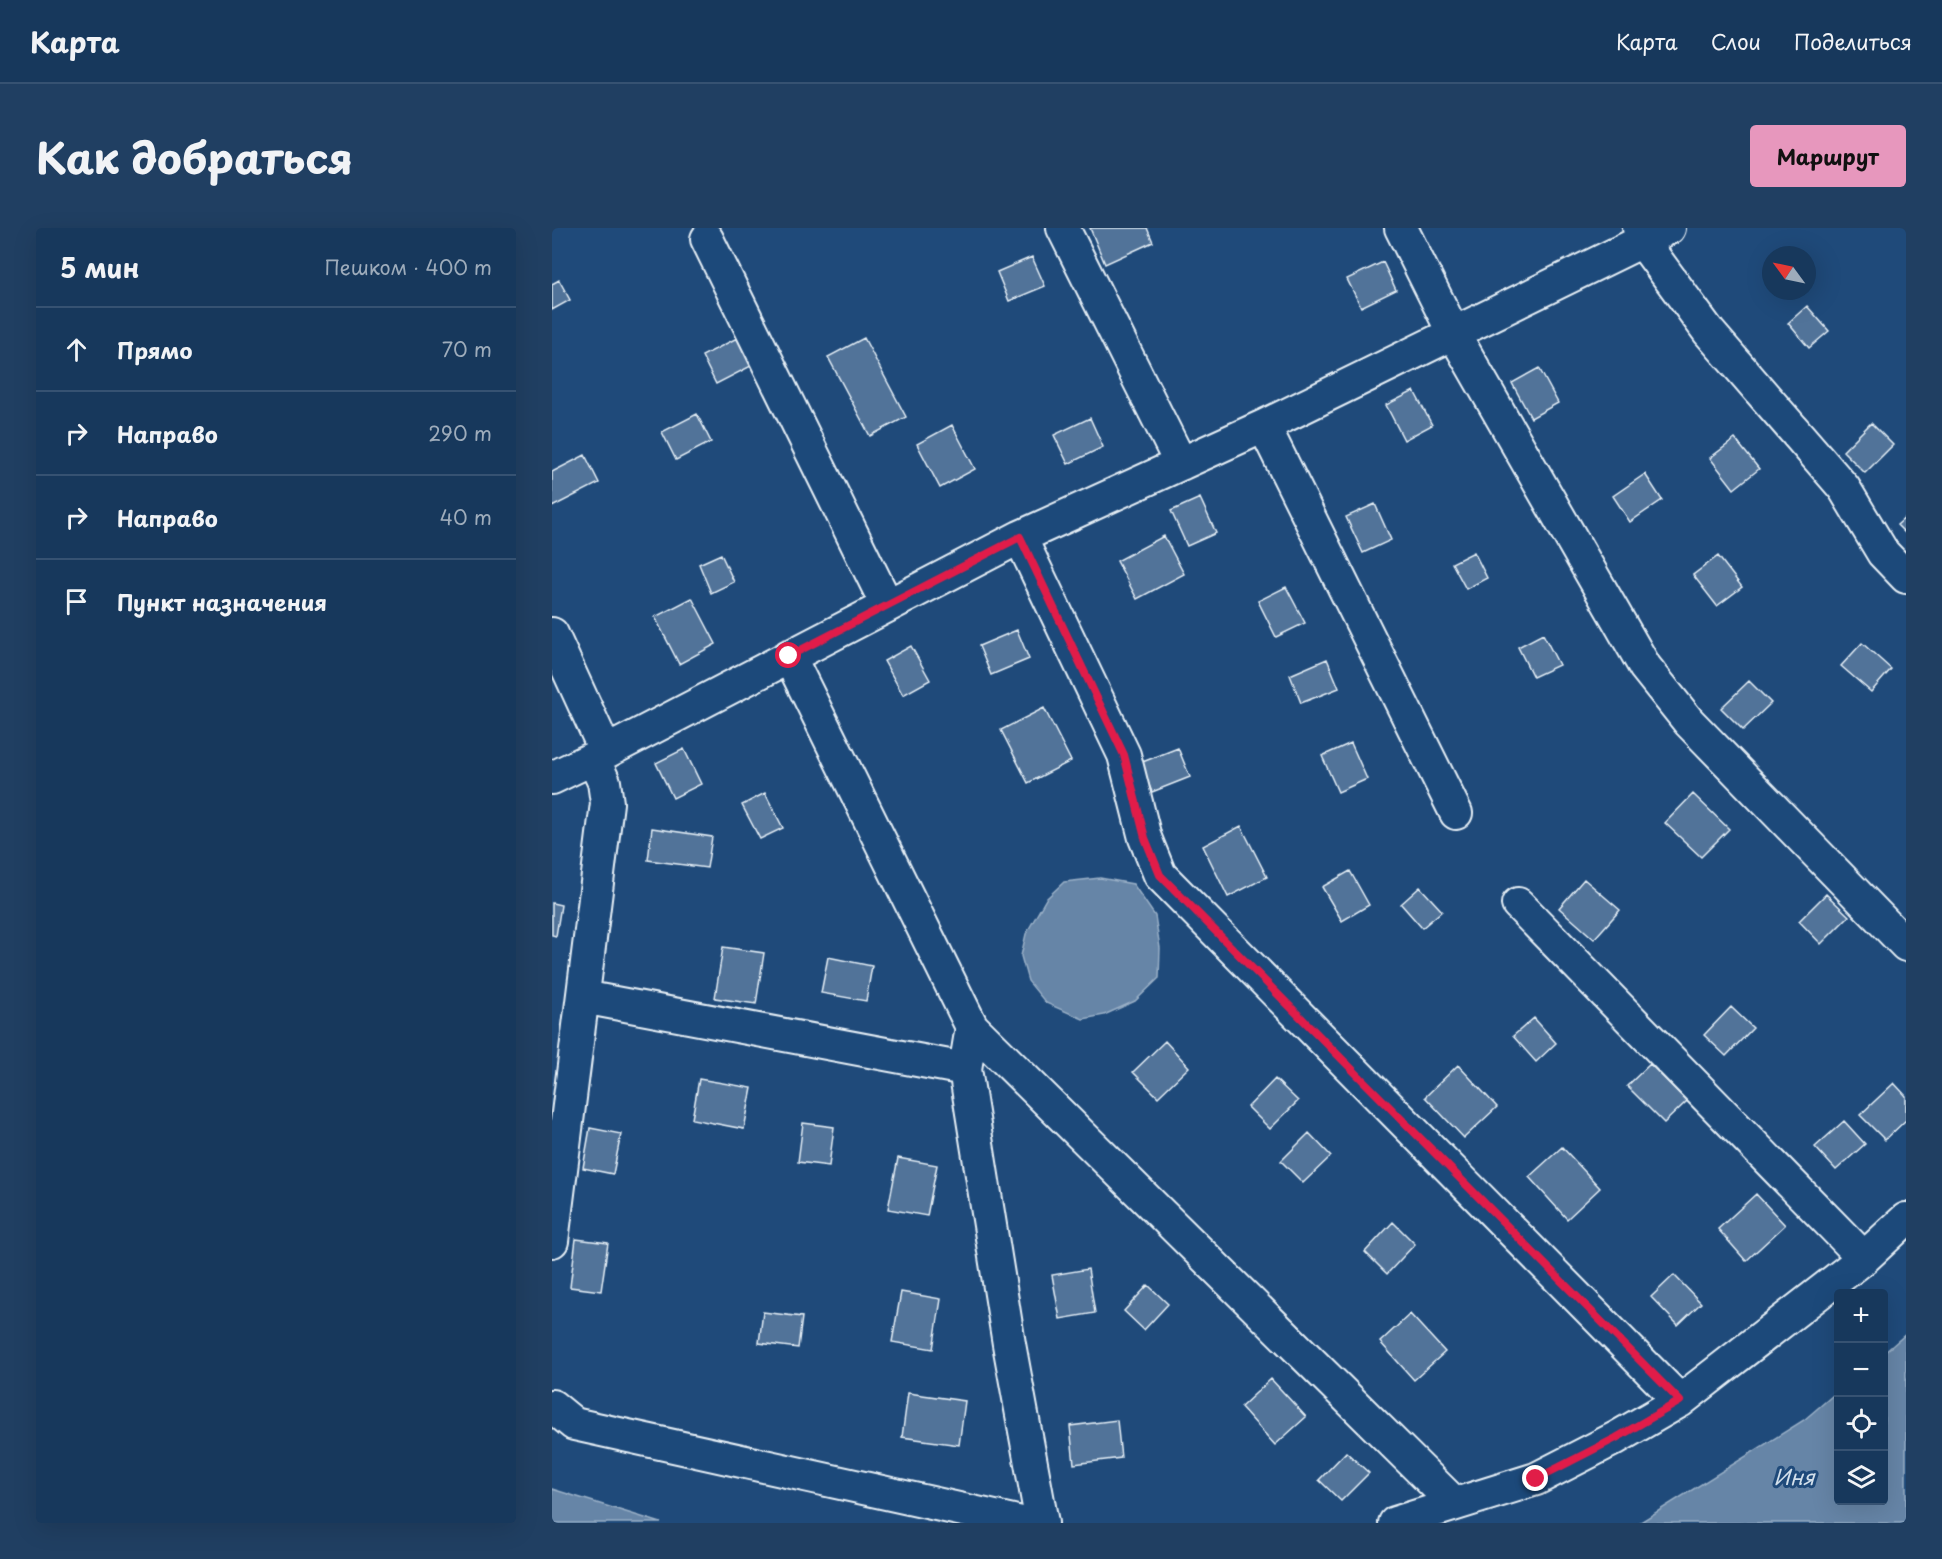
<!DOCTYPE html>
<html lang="ru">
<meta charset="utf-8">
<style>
body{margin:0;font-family:"Playpen Sans",sans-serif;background:#203f62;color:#f1f3f6}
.controls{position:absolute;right:18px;bottom:18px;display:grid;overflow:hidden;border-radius:6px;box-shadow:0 6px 24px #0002}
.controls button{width:54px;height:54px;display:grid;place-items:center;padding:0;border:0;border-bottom:2px solid #365272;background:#17385c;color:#f1f3f6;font:30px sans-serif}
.compass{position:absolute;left:1210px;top:18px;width:54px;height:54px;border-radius:50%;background:#17385c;box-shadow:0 6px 24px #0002;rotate:303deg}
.stop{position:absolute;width:18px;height:18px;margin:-14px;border:4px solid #e11d48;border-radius:50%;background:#fff}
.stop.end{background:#e11d48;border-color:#fff;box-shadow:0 2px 6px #0008}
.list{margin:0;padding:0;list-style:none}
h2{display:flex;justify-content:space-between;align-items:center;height:78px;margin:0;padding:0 24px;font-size:26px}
h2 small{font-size:20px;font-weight:400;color:#9eacbb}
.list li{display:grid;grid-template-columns:39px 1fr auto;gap:18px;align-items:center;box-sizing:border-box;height:84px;padding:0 24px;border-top:2px solid #365272}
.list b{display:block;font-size:22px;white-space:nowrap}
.list em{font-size:20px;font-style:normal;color:#9eacbb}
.icon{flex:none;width:33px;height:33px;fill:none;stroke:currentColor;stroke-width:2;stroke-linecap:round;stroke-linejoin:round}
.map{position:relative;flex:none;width:1354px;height:1295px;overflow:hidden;border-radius:6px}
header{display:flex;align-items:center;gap:36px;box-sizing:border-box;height:84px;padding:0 30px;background:#17385c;border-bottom:2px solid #365272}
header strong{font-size:28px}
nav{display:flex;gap:33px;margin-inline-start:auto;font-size:21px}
.intro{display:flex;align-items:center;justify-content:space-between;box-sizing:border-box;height:144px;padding:0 36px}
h1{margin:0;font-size:42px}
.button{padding:15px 27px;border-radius:6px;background:#e797bd;color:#111;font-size:21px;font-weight:700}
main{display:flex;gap:36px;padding:0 36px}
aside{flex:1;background:#17385c;border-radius:6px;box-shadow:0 6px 24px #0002}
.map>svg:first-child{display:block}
.water{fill:#6685a7;stroke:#9ab0c7;stroke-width:1.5}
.building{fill:#517399;stroke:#e8f1f8;stroke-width:1.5}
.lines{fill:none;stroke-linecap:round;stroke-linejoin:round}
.minor-casing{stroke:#e8f1f8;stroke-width:36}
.minor{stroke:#1f4a7a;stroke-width:32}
.route{stroke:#e11d48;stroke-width:8}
.labels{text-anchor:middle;stroke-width:6;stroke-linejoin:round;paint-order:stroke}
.water-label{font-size:21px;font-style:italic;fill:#d4e1ec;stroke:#1f4a7a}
</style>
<header>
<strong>Карта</strong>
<nav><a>Карта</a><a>Слои</a><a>Поделиться</a></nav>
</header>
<div class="intro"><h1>Как добраться</h1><a class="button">Маршрут</a></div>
<main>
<aside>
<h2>5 мин<small>Пешком · 400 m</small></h2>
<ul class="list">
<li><svg class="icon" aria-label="ahead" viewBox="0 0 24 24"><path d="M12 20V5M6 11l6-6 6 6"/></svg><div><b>Прямо</b></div><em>70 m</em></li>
<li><svg class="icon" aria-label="right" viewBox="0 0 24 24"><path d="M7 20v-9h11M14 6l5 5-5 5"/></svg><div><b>Направо</b></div><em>290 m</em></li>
<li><svg class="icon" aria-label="right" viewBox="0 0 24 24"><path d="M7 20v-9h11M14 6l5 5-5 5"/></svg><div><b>Направо</b></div><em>40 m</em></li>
<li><svg class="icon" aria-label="arrive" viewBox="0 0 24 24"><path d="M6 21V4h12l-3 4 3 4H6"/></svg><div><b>Пункт назначения</b></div></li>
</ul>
</aside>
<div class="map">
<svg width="1354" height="1295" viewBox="0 0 1354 1295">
<rect width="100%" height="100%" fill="#1f4a7a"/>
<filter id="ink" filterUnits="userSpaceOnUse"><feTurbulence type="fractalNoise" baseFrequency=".0167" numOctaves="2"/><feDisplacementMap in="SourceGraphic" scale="12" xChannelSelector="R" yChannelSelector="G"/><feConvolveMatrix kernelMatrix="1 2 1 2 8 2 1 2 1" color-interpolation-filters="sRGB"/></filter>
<g filter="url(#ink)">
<path class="water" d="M548 650 581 656 603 688 608 720 607 750 583 773 552 787 531 791 494 775 476 753 469 728 474 706 494 671 512 654Z
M1354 1106V1295H1087L1252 1192 1286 1163V1272H1332V1125Z
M0 1261 109 1295H0Z"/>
<path class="building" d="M538 0H595L601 14 553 36Z
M480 29 493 58 457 73 445 44Z
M831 34 844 62 809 79 795 51Z
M7 52 18 72 0 82V56Z
M1255 78 1277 103 1257 120 1236 95Z
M185 110 199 138 164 156 150 128Z
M312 110 354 189 318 208 276 129Z
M987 140 1006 175 979 190 960 155Z
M862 163 880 197 852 212 834 177Z
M145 186 159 214 124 232 110 204Z
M538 190 551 219 516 236 502 207Z
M1319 195 1341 217 1313 245 1291 223Z
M400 197 423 241 388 260 365 216Z
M1183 211 1207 241 1182 261 1158 230Z
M33 227 47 255 0 279V244Z
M1093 246 1110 272 1078 294 1061 268Z
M648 270 664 305 635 318 619 283Z
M823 276 839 312 811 325 794 289Z
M1354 289V306L1345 297Z
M612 308 632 346 585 371 565 333Z
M922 324 935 350 914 361 900 335Z
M169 326 182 354 159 365 147 336Z
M1166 328 1190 359 1165 378 1141 347Z
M734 359 753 395 724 409 706 373Z
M140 370 164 416 127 436 103 389Z
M465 402 477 431 439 447 427 418Z
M991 406 1007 437 981 449 966 419Z
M1310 415 1339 441 1319 464 1289 438Z
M359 418 378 452 351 467 332 433Z
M775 431 787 460 749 475 738 447Z
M1197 453 1219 475 1191 502 1169 480Z
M492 480 519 533 476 555 449 502Z
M799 515 815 551 786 564 770 528Z
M626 520 638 549 600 564 588 535Z
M132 521 149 556 121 570 104 535Z
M213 565 231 600 208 611 190 577Z
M1141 566 1177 601 1149 629 1113 595Z
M689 598 715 649 676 669 651 618Z
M100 600 160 609 155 640 96 632Z
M798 643 817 677 790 693 770 659Z
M1032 651 1068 682 1042 711 1007 680Z
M868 659 890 683 870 700 849 676Z
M1274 666 1297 688 1269 716 1247 693Z
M0 675 9 677 4 708 0 707Z
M171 719 212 725 204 776 163 770Z
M276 729 320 738 314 773 269 765Z
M1179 779 1201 800 1174 828 1152 807Z
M982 790 1004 815 984 834 961 808Z
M613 813 637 839 606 869 581 844Z
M1098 836 1135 873 1112 895 1075 858Z
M906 837 945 879 912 910 873 869Z
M147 851 200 860 192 901 140 891Z
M723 851 746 873 718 901 696 879Z
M1342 855 1354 868V892L1333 912 1308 887Z
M1292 893 1313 916 1284 942 1263 919Z
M251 895 282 899 277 938 246 934Z
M38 900 69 906 61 946 31 940Z
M757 905 779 928 751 955 729 933Z
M1010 919 1048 960 1015 991 977 949Z
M346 930 385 937 375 988 336 981Z
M1204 966 1233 997 1194 1033 1166 1001Z
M841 994 863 1016 835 1046 813 1024Z
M24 1011 56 1015 49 1063 18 1059Z
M536 1041 543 1085 508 1091 500 1047Z
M1122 1047 1149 1075 1126 1097 1099 1069Z
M596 1057 616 1076 592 1102 572 1083Z
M349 1064 389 1071 381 1121 340 1114Z
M211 1084 250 1089 246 1120 207 1115Z
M858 1086 893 1124 862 1152 828 1114Z
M719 1151 754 1189 723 1217 689 1179Z
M356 1165 413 1173 407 1217 350 1209Z
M565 1192 569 1230 522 1236 518 1198Z
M794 1224 817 1245 789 1273 767 1252Z"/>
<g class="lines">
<defs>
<path id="minor" d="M511 0 629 236
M849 0 902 106 1093 439 1137 494 1354 717
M1087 0 1091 14 1157 104 1292 260 1331 325 1354 349
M155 11 335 377
M712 198 904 585
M468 309 572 527 593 610 608 647 1128 1173
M0 406 54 524
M237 428 420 799 413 841 457 1116 490 1295
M0 550 54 524 468 309 712 198 1117 0
M966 676 1312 1030
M31 769 413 841
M420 799 902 1275
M0 1013 55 575 52 554 41 530
M0 1178 22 1196 470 1295
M843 1295 984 1251 1064 1210 1128 1173 1312 1030 1354 991"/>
</defs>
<use href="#minor" class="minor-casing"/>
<use href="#minor" class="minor"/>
</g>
</g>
<g class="lines" filter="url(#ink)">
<path class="route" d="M237 428 468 309 572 527 593 610 608 647 1128 1173 1064 1210 984 1251"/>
</g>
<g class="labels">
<g class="water-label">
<text x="1242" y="1257">Иня</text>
</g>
</g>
</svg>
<div class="controls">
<button>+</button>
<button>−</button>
<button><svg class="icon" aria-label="locate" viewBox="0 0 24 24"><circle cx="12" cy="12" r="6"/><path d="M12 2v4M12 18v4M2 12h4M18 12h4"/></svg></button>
<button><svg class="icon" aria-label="layers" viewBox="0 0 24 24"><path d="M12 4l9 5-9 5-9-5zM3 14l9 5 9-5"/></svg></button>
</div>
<svg class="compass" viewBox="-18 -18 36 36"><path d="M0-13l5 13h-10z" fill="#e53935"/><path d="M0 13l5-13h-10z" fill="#9eacbb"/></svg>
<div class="stop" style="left:237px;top:428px"></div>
<div class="stop end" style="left:984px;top:1251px"></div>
</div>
</main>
